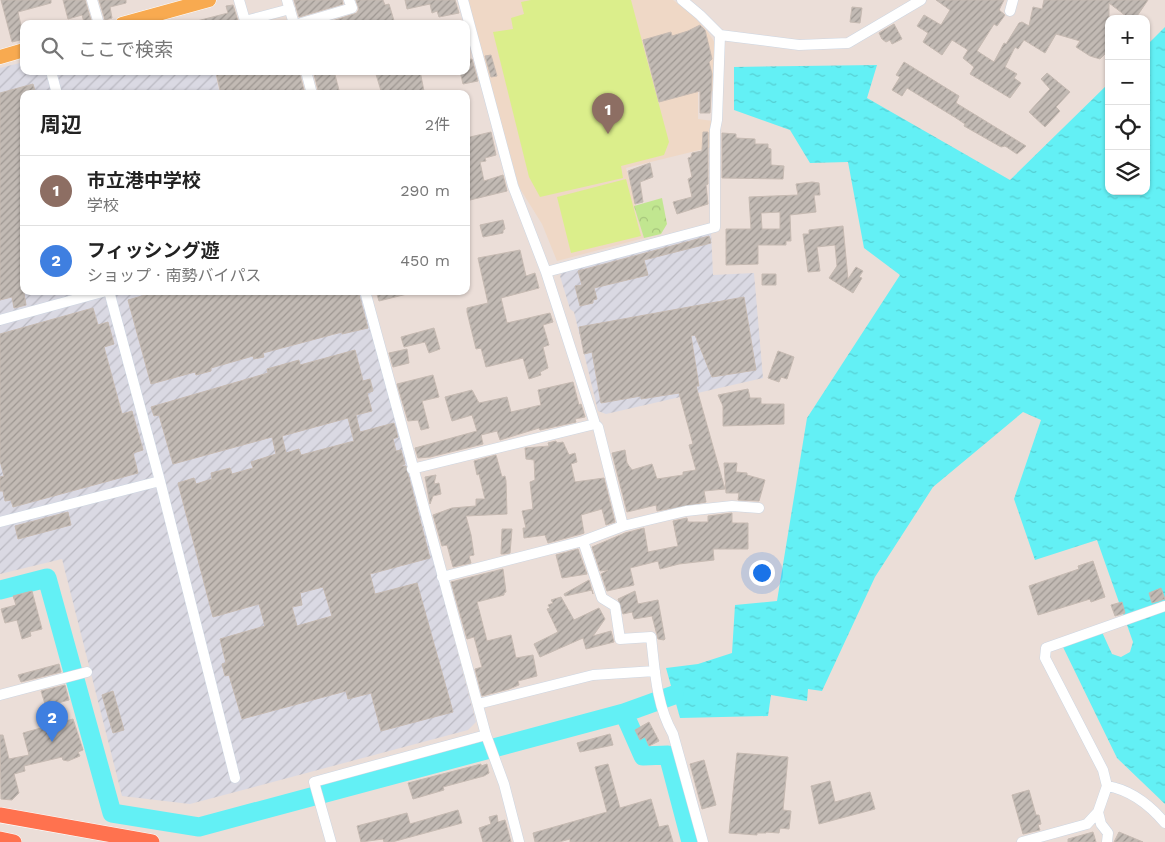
<!DOCTYPE html>
<html lang="ja">
<meta charset="utf-8">
<style>
body{margin:0;font-family:"Work Sans","Noto Sans JP",sans-serif;background:#f6f6f6;color:#222}
.controls{position:absolute;right:15px;top:15px;display:grid;overflow:hidden;border-radius:10px;box-shadow:0 1px 4px #0004}
.controls button{width:45px;height:45px;display:grid;place-items:center;padding:0;border:0;border-bottom:1px solid #e0e0e0;background:#fff;color:#222;font:25px sans-serif}
.you{position:absolute;left:761px;top:572px;width:18px;height:18px;margin:-12px;border:4px solid #fff;border-radius:50%;background:#1a73e8;box-shadow:0 0 0 8px #1a73e833}
.badge{display:grid;place-items:center;width:32px;height:32px;border-radius:50%;background:#3187ff;color:#fff;font-size:16px;font-weight:700}
.pin{position:absolute;translate:-50% -41px;filter:drop-shadow(0 1px 2px #0008)}
.pin::after{content:'';position:absolute;top:26px;width:18px;height:15px;background:inherit;clip-path:polygon(0 0,100% 0,50% 100%)}
.list{margin:0;padding:0;list-style:none}
h2{display:flex;justify-content:space-between;align-items:center;height:65px;margin:0;padding:0 20px;font-size:21px}
h2 small{font-size:16px;font-weight:400;color:#767676}
.list li{display:grid;grid-template-columns:32px 1fr auto;gap:15px;align-items:center;box-sizing:border-box;height:70px;padding:0 20px;border-top:1px solid #e0e0e0}
.list b{display:block;font-size:19px;white-space:nowrap}
.list p{margin:0;font-size:16px;white-space:nowrap;color:#767676}
.list em{font-size:16px;font-style:normal;color:#767676}
.icon{flex:none;width:28px;height:28px;fill:none;stroke:currentColor;stroke-width:2;stroke-linecap:round;stroke-linejoin:round}
.map{position:relative;flex:none;width:1165px;height:842px;overflow:hidden}
.search{position:absolute;background:#fff;box-shadow:0 1px 4px #0004;left:20px;top:20px;width:450px;height:55px;display:flex;align-items:center;gap:12px;box-sizing:border-box;padding:0 18px;border-radius:10px;color:#767676;font-size:19px}
.panel{position:absolute;background:#fff;box-shadow:0 1px 4px #0004;left:20px;top:90px;width:450px;height:205px;border-radius:10px}
.map>svg:first-child{display:block}
.industrial{fill:url(#industrial-furrows)}
.education{fill:#efd8c6}
.park{fill:url(#park-crowns)}
.pitch{fill:#dbee8b}
.water{fill:url(#water-ripples)}
.lines{fill:none;stroke-linecap:round;stroke-linejoin:round}
.river{stroke:#63f0f5;stroke-width:19}
.building{fill:url(#building-hatch);stroke:#c6bab2;fill-rule:evenodd}
.minor-casing{stroke:#cdd6e2;stroke-width:11}
.major-casing{stroke:#fff;stroke-width:15}
.highway-casing{stroke:#fff;stroke-width:16}
.minor{stroke:#fff;stroke-width:10}
.major{stroke:#f8aa50;stroke-width:14}
.highway{stroke:#ff724f;stroke-width:15}
</style>
<div class="map">
<svg width="1165" height="842" viewBox="0 0 1165 842">
<defs>
<pattern id="industrial-furrows" width="10" height="10" patternUnits="userSpaceOnUse" patternTransform="scale(1.25)"><rect width="10" height="10" fill="#dad9e3"/><path d="M-1 1l2-2M0 10L10 0M9 11l2-2" fill="none" stroke="#bbbac3"/></pattern>
<pattern id="park-crowns" width="20" height="18" patternUnits="userSpaceOnUse" patternTransform="scale(1.25)"><rect width="20" height="18" fill="#c1e690"/><path d="M2 6a3 3 0 1 1 6 0M12 15a3 3 0 1 1 6 0" fill="none" stroke="#a6c57c"/></pattern>
<pattern id="water-ripples" width="26" height="14" patternUnits="userSpaceOnUse" patternTransform="scale(1.25)"><rect width="26" height="14" fill="#63f0f5"/><path d="M2 4q2-2 4 0t4 0M15 11q2-2 4 0t4 0" fill="none" stroke="#56ced2"/></pattern>
<pattern id="building-hatch" width="6" height="6" patternUnits="userSpaceOnUse" patternTransform="scale(1.25)"><rect width="6" height="6" fill="#c2bab4"/><path d="M-1 1l2-2M0 6l6-6M5 7l2-2" fill="none" stroke="#9e9792"/></pattern>
</defs>
<rect width="100%" height="100%" fill="#ebded8"/>
<path class="industrial" d="M24 62V71H215L220 94H24V291H362L476 722 468 730 190 804 122 796 62 559 0 574V68Z
M711 231 713 275 754 273 763 378 606 414 598 411 574 312 570 309 560 276 563 271Z"/>
<path class="education" d="M467 0H673L692 14 707 31 715 43 714 91 698 92V119L713 121 712 147 626 168 644 238 557 261 542 224 519 187Z"/>
<path class="park" d="M662 198 667 224 661 234 644 238 634 206Z"/>
<path class="pitch" d="M531 0H631L669 142 664 155 621 166 623 178 540 197 529 177 493 32 513 29 511 18 524 14 521 2Z
M626 179 641 236 571 253 557 197Z"/>
<path class="water" d="M1165 27V804L1117 758 1062 645 1102 632 1112 654 1121 657 1130 652 1133 642 1097 540 1035 560 1014 499 1041 420 1023 412 933 487 875 577 822 691 808 689 807 701 771 695 768 716 680 718 666 668 698 664 732 653 735 605 777 601 807 418 900 275 864 248 848 162 810 163 790 130 734 110V67L877 65 867 98 1010 180 1109 83V191H1146V46Z"/>
<g class="lines">
<path class="river" d="M0 590 47 578 112 813 199 827 624 713
M674 695 624 713 643 756 668 755 691 842"/>
</g>
<path class="building" d="M1 0H51V3L18 12 24 39 12 42Z
M63 0H85L91 20 84 22 82 15 68 19Z
M99 0H126V3L110 7 112 18 105 20Z
M294 0H342L343 4 299 17Z
M356 0H383L385 5 389 4 395 24H323L357 13 359 9Z
M405 0H455L459 13 439 17 437 11 432 13 430 4 407 9Z
M936 0H1004L999 10 1005 15 997 26 994 24 977 51 994 62 1004 43 1006 44 1019 23 1022 22 1029 26 1033 7 1042 9 1044 0H1148L1135 19H1130L1109 3V50L1100 59 1090 56 1076 47 1080 41 1056 34 1045 53 1024 40 1018 49 1015 47 1005 67 1017 74 1014 78 1021 83 1010 98 970 74 974 67 963 58 968 50 952 40 942 55 923 42 928 33 917 26 924 15 941 25 950 10Z
M233 5 239 24H198L197 21 228 13 226 6Z
M852 7 862 8 860 23 850 22Z
M894 24 902 39 892 44 890 40 886 42 882 39 879 33Z
M700 25 705 30 712 59 709 62 712 74 710 113H700V91L659 102 643 40 671 32 672 36 688 31Z
M491 55 497 76 491 77 485 56Z
M472 59 478 81 463 84 460 71H466V60Z
M904 62 959 96 956 103 1026 146 1017 154 1005 146 1001 147 964 126 965 124 956 118 907 88 902 96 892 90 900 77 896 75Z
M221 71H299L305 94H221L216 73Z
M326 71H334L340 94H319L314 74Z
M375 71H420L424 91 414 94H382Z
M1047 73 1070 92 1056 107 1060 111 1045 127 1029 112 1050 89 1041 79Z
M33 84 36 94H24V293L26 305 14 308 12 297 0 300V93Z
M491 132 496 155 485 158 486 161 480 162 484 181 503 175 507 191 466 201V138Z
M703 132H708V184L706 185 708 204 677 214 673 202 692 197 688 179 692 177 688 158 691 157 692 153 702 151Z
M722 133 736 134V138L755 139V144H768V148L771 149V165L784 166 783 179 722 178Z
M650 163 653 177 640 182 643 202 635 204 628 171Z
M812 182 819 183 820 195H814L816 212 790 215 791 241H786V245H758V264L726 265V229H751L749 197 798 195 796 184ZM780 212V229H762L761 213Z
M503 220 505 229 503 230V233L483 237 480 225Z
M843 226 848 279 856 267 863 271 859 277 862 278 853 293 829 278 837 266 835 245 817 247 820 271 808 272 803 234H809V230Z
M709 236 711 243 644 260 648 275 594 288 597 299 593 300V303L580 306 575 286 582 285 578 271Z
M520 250 526 276 535 273 539 288 501 298 507 323 550 313 553 322 543 325 549 345 543 347 548 368 540 372 541 375 529 379 523 358 486 367 481 348 476 349 467 312V308L488 303 478 258Z
M762 274H776V285H762Z
M159 291H358L368 328 342 334V332L263 353 264 357 254 359 253 356 211 368V371L196 375 195 372 151 384 128 300Z
M376 291H407V294L379 301Z
M744 297 756 370 712 377 695 335 691 336 699 386H696L725 489 704 491 706 502 657 511 656 505 627 512 612 453 625 450 627 463 632 470 652 464 657 479 683 475V472L696 470 689 445 693 444 679 393 641 399V396L601 403 592 352 584 354 579 327Z
M93 308 98 325 108 322 114 344 104 347 122 414 132 411 143 450 133 453 138 473 13 507 11 500 5 501 3 491H0V477L4 476 0 461V334Z
M434 328 440 349 429 353 425 342 404 347 401 337Z
M407 349 409 363 393 367 389 353Z
M355 350 363 381 370 379 373 391 367 393 372 411 356 415 360 432 394 423 398 437 393 439 396 451 401 450 405 464 400 466H406L430 558 370 574 375 594 417 583 453 712 381 731 371 693 348 699 346 691 242 719 229 675 225 676 222 664 226 663 220 639 265 626 259 604 213 617 178 483 194 478 196 484 212 479 211 473 230 468 232 474 253 468 251 462 276 454 272 437 173 464 159 415 154 416 151 407 268 373 267 369 299 360 300 365ZM348 418 354 441 301 455 299 449 286 453 282 436ZM323 587 332 616 297 626 292 607 302 605 300 593Z
M778 351 794 357 787 379 781 377 779 382 768 378Z
M433 375 439 397 422 401 429 428 421 430 418 420 408 421 397 384Z
M573 382 579 405 581 404 585 417 575 419 576 422 540 430 539 428 500 440 497 431 481 435 483 444 430 457 418 458 415 448 477 431 472 415 452 421 445 397 472 390 479 403 507 397 511 412 541 405 538 390Z
M748 389 750 398H761V404H784V424L723 426V406L718 395Z
M556 441 557 443 563 442 569 455 575 453 577 462 571 464 575 482 604 478 615 522 606 525 602 509 581 515 584 533 581 534 548 543 545 535 524 538 523 528H526L522 511 533 509 530 482 535 480 534 460 526 459 525 448 549 446 548 443Z
M496 455 502 477 505 476 506 481 507 514 466 516 471 535 474 555 469 556 471 563 453 567 447 545 442 546 433 515 452 508 476 506V499H485L479 474 477 475 474 461Z
M724 463H737L736 472 747 473V475L765 480 759 501 738 500 739 493H726Z
M436 475 434 484 439 483 441 494 433 496 430 504 425 477Z
M68 512 71 525 18 539 15 526Z
M732 513V523H748V549H713L714 560 679 564 660 569 658 561 630 568 634 585 607 591 601 574 608 570 600 571 592 547 625 533 644 528 648 552 678 546 673 521 687 518 688 522H708V516Z
M502 529H512L510 553 504 554H501Z
M578 549 587 574 562 578 556 555Z
M1093 561 1105 597 1091 602 1090 599 1038 615 1029 586 1079 569 1078 566Z
M503 569 506 592 504 593V595L477 602 487 641 511 635 516 658 533 655 537 676 518 681 519 685 509 689 482 696 475 669 482 667 474 637 467 639 451 582Z
M589 580 593 594 592 590 565 596 564 594Z
M1161 588 1165 599 1152 603 1149 593Z
M32 591 42 629 30 632 31 636 22 639 17 620 5 623 1 609 16 605 13 596Z
M635 591 638 604 658 600 665 639 664 640 658 639 652 616 634 619 632 612 623 614 618 599Z
M561 597 574 620 599 608 605 619 593 636 611 631 614 642 586 649 583 638 540 657 534 644 558 632 547 609 550 608 548 605 553 603 551 600Z
M1122 602 1125 613 1115 616 1111 605Z
M59 664 61 672 21 682 18 675Z
M65 685 69 700 50 705V703L45 704 41 691Z
M113 691 124 730 113 733 102 695Z
M73 719 83 750 78 752 80 756 68 761 63 760 62 757 24 766 25 771 14 774 19 793 12 800 1 799 0 735H3L9 759 29 755 23 733Z
M649 722 659 741 649 746 645 737 640 740 635 730Z
M610 734 613 745 580 752 577 743Z
M737 753 788 757 783 810 791 811 789 829 780 828 779 833 766 832V833H757V835L729 833Z
M704 760 716 805 702 809 690 764Z
M481 764V766L487 764 489 773 484 776 443 787 444 790 413 799 408 783Z
M608 764 620 808 651 799 659 827 668 825 673 842H570V839L559 842H535L533 833 607 812 595 767Z
M830 781 835 802 870 792 875 809 819 824 811 786Z
M1029 790 1036 815H1039L1041 824 1038 825 1040 830 1023 834 1012 795Z
M458 810 462 823 392 842H384L383 839 361 842 357 826 407 813 410 824Z
M497 815 498 822 505 820 511 842H483L479 828 491 824 489 817Z
M1093 832 1096 842H1068V839Z
M1119 832 1143 842H1114Z"/>
<g class="lines">
<defs>
<path id="minor" d="M92 0 99 24
M239 0 246 24
M287 0 294 24
M463 0 513 186 546 272 595 424 598 427 623 526
M682 0 700 15 720 35 799 45 848 43 921 0
M1010 11 1013 0
M245 21 290 9
M298 24 352 8 349 0
M51 71 57 94
M306 71 312 94
M546 272 715 227V130L717 120 720 35
M109 291 160 481 235 778
M365 291 486 735 504 784 519 842
M0 320 106 291
M412 469 595 424
M0 522 160 481
M583 541 602 598 615 606 620 639 651 637C655 671 656 704 673 734L703 842
M442 577 583 541 623 526 686 511 732 506 759 508
M0 695 87 672
M478 704 593 675 655 671
M1107 786C1131 790 1149 804 1165 823
M1098 812 1101 824 1108 833 1107 842
M331 842 314 782 486 735
M1022 842 1087 824 1098 812 1107 786 1103 770 1045 658 1046 648 1165 606"/>
<path id="major" d="M122 24 209 0
M0 57 24 50"/>
<path id="highway" d="M0 815 152 842
M0 839 14 842"/>
</defs>
<use href="#minor" class="minor-casing"/>
<use href="#major" class="major-casing"/>
<use href="#highway" class="highway-casing"/>
<use href="#minor" class="minor"/>
<use href="#major" class="major"/>
<use href="#highway" class="highway"/>
</g>
</svg>
<div class="controls">
<button>+</button>
<button>−</button>
<button><svg class="icon" aria-label="locate" viewBox="0 0 24 24"><circle cx="12" cy="12" r="6"/><path d="M12 2v4M12 18v4M2 12h4M18 12h4"/></svg></button>
<button><svg class="icon" aria-label="layers" viewBox="0 0 24 24"><path d="M12 4l9 5-9 5-9-5zM3 14l9 5 9-5"/></svg></button>
</div>
<div class="you"></div>
<div class="pin badge" style="left:608px;top:134px;background:#8d6e63">1</div>
<div class="pin badge" style="left:52px;top:742px;background:#3f7fe0">2</div>
<div class="search"><svg class="icon" aria-label="search" viewBox="0 0 24 24"><circle cx="10" cy="10" r="6"/><path d="M15 15l6 6"/></svg>ここで検索</div>
<section class="panel">
<h2>周辺<small>2件</small></h2>
<ul class="list">
<li><span class="badge" style="background:#8d6e63">1</span><div><b>市立港中学校</b><p>学校</p></div><em>290 m</em></li>
<li><span class="badge" style="background:#3f7fe0">2</span><div><b>フィッシング遊</b><p>ショップ · 南勢バイパス</p></div><em>450 m</em></li>
</ul>
</section>
</div>
